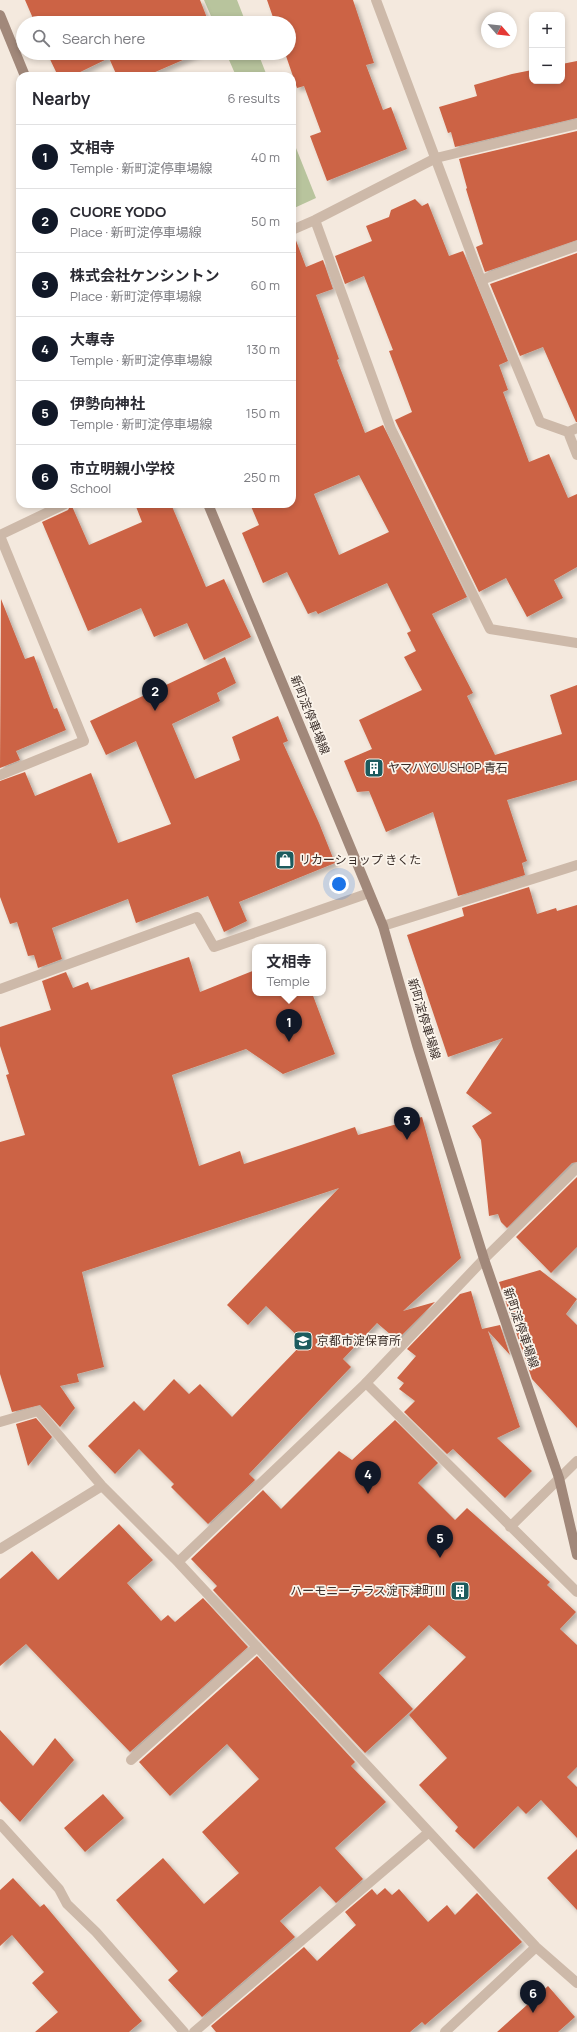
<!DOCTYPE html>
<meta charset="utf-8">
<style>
body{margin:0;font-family:Manrope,"Noto Sans JP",sans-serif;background:#f7f7f7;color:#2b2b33}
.controls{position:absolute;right:12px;top:12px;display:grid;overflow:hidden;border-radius:8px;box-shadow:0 2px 6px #0003}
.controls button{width:36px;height:36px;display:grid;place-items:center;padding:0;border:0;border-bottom:1px solid #e1e1e2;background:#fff;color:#2b2b33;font:20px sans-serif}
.compass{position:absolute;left:481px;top:12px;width:36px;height:36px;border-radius:50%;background:#fff;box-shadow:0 2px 6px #0003;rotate:118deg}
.you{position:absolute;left:339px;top:884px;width:14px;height:14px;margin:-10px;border:3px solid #fff;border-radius:50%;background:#1a73e8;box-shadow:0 0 0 6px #1a73e833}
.badge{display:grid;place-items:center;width:26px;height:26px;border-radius:50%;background:#111827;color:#fff;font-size:13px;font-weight:700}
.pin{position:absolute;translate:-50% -33px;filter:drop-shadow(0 1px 2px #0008)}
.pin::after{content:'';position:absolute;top:21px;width:14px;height:12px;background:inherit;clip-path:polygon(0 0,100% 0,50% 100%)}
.popup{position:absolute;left:252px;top:944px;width:74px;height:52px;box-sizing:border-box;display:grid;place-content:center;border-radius:8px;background:#fff;filter:drop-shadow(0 1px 3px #0005);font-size:13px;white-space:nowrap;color:#7c7c81}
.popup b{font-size:15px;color:#2b2b33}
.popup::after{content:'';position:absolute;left:50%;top:100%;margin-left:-8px;border:8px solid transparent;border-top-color:#fff}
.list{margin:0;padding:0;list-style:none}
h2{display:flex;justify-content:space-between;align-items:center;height:52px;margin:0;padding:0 16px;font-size:17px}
h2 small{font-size:13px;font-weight:400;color:#7c7c81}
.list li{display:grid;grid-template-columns:26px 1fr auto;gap:12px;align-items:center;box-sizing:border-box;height:64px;padding:0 16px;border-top:1px solid #e1e1e2}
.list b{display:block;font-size:15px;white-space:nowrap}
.list p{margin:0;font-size:13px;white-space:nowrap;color:#7c7c81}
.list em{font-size:13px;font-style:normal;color:#7c7c81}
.icon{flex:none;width:22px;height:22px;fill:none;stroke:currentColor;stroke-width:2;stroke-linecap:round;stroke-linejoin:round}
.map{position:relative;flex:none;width:577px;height:2032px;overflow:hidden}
.search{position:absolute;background:#fff;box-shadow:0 2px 6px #0003;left:16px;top:16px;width:280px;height:44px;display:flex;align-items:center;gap:10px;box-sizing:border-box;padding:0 14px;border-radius:22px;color:#7c7c81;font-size:15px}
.panel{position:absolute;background:#fff;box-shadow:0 2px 6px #0003;left:16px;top:72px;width:280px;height:436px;border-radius:12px}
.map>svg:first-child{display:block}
.green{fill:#b8c49d}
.building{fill:#cc6344;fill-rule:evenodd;filter:url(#shadow)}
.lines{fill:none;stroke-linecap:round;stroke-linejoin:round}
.lane{stroke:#cdb9a9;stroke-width:10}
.street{stroke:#cdb9a9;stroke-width:10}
.secondary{stroke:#a1887a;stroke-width:10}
.labels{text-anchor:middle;stroke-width:3.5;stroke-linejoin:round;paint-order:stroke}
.street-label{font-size:12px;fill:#3a2e29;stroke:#fbf4eb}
.poi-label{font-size:12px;fill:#3a2e29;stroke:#fbf4eb;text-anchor:start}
</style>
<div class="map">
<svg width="577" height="2032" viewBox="0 0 577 2032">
<defs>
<filter id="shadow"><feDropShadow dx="3.5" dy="3.5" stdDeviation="2" flood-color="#0004"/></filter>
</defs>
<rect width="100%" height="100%" fill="#f4e9de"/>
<path class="green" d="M204 0H237L246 23H214Z
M226 53H258L267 76H236Z
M292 138 316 198 292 209Z"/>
<path class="building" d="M25 0H200L209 23H35Z
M267 0H353L374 63 366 65 383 110 391 107 407 149 327 181 310 136 321 132 304 86 297 88 285 53H289V23H275Z
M47 53H199L146 76H117L109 58 72 76H58Z
M577 61V118L455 147 451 132 448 133 439 107 477 96 474 85 512 74 532 70V81H562V64Z
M577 131V240L485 272 476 247 483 244 466 189 467 188 459 159Z
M415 199 422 206 428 203 449 256 463 251 508 361 499 365 508 390 503 392 529 462 549 454 568 498 577 494V567L554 580 563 598 527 617 506 578 479 592 395 420 412 412 389 351 393 350 364 276 345 284 335 256 372 241 366 226 389 217 391 210Z
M295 238 306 267 323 260 333 289 316 295 339 359 337 360 365 433 383 425 467 597 432 614 473 693 467 696 495 755 562 734 550 695 577 685V780L507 800 527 861 522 863 525 875 458 896 433 812 386 832 369 791 357 792 344 761 372 749 359 720 422 690 404 657 416 651 407 633 411 631 387 583 318 614 316 611 308 614 287 572 263 583 242 533 259 525 250 504H292V239ZM359 475 389 532 339 555 314 494Z
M577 253V422H576L543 347 520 356 490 284Z
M71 504 89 545 142 522 135 504H171L206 587 224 579 251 637 204 660 187 623 154 637 141 608 88 631 42 522 68 510Z
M1 599 25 659 34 656 54 709 57 708 66 730 16 751 20 760 0 768Z
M225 657 236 683 217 693 220 701 172 724 195 779 240 760 232 737 278 716 288 741 283 743 319 823 335 863 239 902 247 921 224 932 208 896 136 923 128 899 52 928 62 959 38 968 34 955 28 956 17 922 10 924 0 897V781L25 772 35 796 91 773 118 843 171 824 136 741 106 755 90 721Z
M529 887 537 914 556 908 557 911 577 905V1162L572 1163 507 1228 501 1222 498 1214 489 1216 481 1140 472 1126 492 1113 466 1093 503 1038 448 1057 407 935 464 916 462 908Z
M189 957 200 992 255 970V993H312L335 1054 283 1074 246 1049 172 1075 199 1166 240 1151 244 1164 355 1127 358 1135 422 1117 461 1258 403 1311 435 1302 397 1340 377 1323 343 1359 351 1367 249 1474 255 1480 208 1524 171 1487 174 1484 139 1449 115 1474 88 1446 134 1401 144 1411 174 1379 189 1394 200 1384 232 1417 304 1342 266 1306 248 1325 227 1305 339 1188 82 1272 104 1367 77 1374 79 1382 60 1386 75 1408 60 1427 40 1405 12 1412 0 1374V1142L25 1135 6 1075 9 1074 0 1046V1027L51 1010 42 981 66 972 73 988 88 982 91 990Z
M577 1177V1247L551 1273 516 1237Z
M540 1270 577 1299 566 1314 577 1325V1428L532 1379 499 1282Z
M471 1291 482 1329 500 1325 510 1355 488 1331 520 1427 497 1438 532 1471 505 1498 453 1449 447 1454 404 1412 415 1401 399 1389 404 1383 397 1378 416 1356 407 1349 460 1294Z
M36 1418 52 1437 28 1466 16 1424Z
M395 1420 438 1463 418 1483 455 1520 467 1508 550 1582 547 1585 576 1612 560 1629 577 1645V1767L567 1777 577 1787V1838L541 1800 526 1814 518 1806 474 1849 455 1831 458 1827 419 1785 447 1758 409 1715 466 1657 429 1625 379 1673 413 1709 365 1753 213 1590 217 1586 191 1559 263 1490 281 1509 339 1451 352 1460Z
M119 1524 153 1560 127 1583 161 1621 168 1615 175 1622 203 1598 248 1647 130 1752 27 1645 26 1644 0 1666V1579L32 1551 58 1580Z
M257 1656 355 1762 351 1766 386 1802 335 1848 363 1879 336 1903 320 1886 280 1921 295 1937 202 2017 168 1980 178 1971 116 1900 163 1858 204 1904 239 1873 202 1832 259 1779 227 1744 170 1796 139 1762Z
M0 1730 33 1766 55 1738 74 1760 20 1822 0 1801Z
M103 1794 124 1818 85 1852 64 1828Z
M577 1849V1910L547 1878Z
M13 1878 40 1907 44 1904 142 2021 129 2032H35L58 2012 32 1983 44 1972 12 1935 0 1946V1890Z
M385 1888 392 1895 399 1889 428 1922 447 1905 455 1915 477 1893 522 1942 425 2025 422 2022 410 2032H216L211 2026 304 1947 317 1961 356 1925 345 1912 372 1889 377 1895Z
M548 1986 575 2017 558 2032H497Z"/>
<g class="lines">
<path class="lane" d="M481 280 577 246
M0 989 197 917 214 947 369 893
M366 1383 484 1259 577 1168
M131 1760 257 1647
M0 1824 59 1889 67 1904 96 1932 184 2032"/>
<path class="street" d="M376 0 481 280 540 422 568 432 577 428
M315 220 391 429 490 629 577 643
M292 230 315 220 436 158 577 124
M568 432 577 455
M0 535 65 504
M0 536 84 741 0 775
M383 926 577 865
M0 1422 38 1411 102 1486 178 1562 536 1947 577 1983
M510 1527 577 1461
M0 1549 102 1486
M178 1562 366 1383 577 1592
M194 2032 429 1832
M445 2032 536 1947"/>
<path class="secondary" d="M0 15 25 76
M208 504 383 926 417 1045 484 1259 559 1478 577 1555"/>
</g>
<defs>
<symbol id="building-square" viewBox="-11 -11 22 22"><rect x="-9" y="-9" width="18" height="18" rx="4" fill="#1c5b5e" stroke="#fbf4eb"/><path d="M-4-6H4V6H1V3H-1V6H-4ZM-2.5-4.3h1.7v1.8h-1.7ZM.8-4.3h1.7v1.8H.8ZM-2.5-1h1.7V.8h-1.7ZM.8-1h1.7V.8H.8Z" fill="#fff"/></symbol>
<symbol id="shop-square" viewBox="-11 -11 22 22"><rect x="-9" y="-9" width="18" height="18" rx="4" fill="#1c5b5e" stroke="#fbf4eb"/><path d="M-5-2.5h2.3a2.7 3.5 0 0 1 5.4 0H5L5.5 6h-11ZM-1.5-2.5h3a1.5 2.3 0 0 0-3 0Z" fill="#fff"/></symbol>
<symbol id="school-square" viewBox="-11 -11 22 22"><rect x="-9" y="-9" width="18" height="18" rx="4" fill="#1c5b5e" stroke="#fbf4eb"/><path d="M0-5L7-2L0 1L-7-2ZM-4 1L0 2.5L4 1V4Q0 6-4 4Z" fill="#fff"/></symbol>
</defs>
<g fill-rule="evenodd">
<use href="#building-square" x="363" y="757" width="22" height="22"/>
<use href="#shop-square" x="274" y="849" width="22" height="22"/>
<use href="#school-square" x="292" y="1330" width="22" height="22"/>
<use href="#building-square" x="449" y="1580" width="22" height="22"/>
</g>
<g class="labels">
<g class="street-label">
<text transform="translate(310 715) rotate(68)" y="4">新町淀停車場線</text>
<text transform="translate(424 1019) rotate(73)" y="4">新町淀停車場線</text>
<text transform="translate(521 1328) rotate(71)" y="4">新町淀停車場線</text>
</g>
<g class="poi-label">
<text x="388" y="772">ヤマハYOU SHOP 青石</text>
<text x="299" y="864">リカーショップ きくた</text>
<text x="317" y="1345">京都市淀保育所</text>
<text x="446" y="1595" text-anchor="end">ハーモニーテラス淀下津町Ⅲ</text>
</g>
</g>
</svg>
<div class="controls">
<button>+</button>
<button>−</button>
</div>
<svg class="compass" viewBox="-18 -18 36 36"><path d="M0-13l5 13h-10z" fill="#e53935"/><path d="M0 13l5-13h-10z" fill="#7c7c81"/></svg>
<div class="you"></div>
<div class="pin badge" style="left:289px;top:1042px">1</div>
<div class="popup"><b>文相寺</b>Temple</div>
<div class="pin badge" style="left:155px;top:711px">2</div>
<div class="pin badge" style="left:407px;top:1140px">3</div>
<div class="pin badge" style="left:368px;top:1494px">4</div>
<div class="pin badge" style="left:440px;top:1558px">5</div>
<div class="pin badge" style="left:533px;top:2013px">6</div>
<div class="search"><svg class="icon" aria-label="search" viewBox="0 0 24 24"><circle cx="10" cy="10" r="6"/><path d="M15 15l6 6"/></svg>Search here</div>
<section class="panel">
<h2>Nearby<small>6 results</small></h2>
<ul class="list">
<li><span class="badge">1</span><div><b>文相寺</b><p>Temple · 新町淀停車場線</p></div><em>40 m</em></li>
<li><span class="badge">2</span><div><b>CUORE YODO</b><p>Place · 新町淀停車場線</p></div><em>50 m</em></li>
<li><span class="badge">3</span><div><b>株式会社ケンシントン</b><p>Place · 新町淀停車場線</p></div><em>60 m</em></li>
<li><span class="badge">4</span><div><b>大專寺</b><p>Temple · 新町淀停車場線</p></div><em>130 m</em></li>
<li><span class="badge">5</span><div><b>伊勢向神社</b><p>Temple · 新町淀停車場線</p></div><em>150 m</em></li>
<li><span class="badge">6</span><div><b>市立明親小学校</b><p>School</p></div><em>250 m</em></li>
</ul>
</section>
</div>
